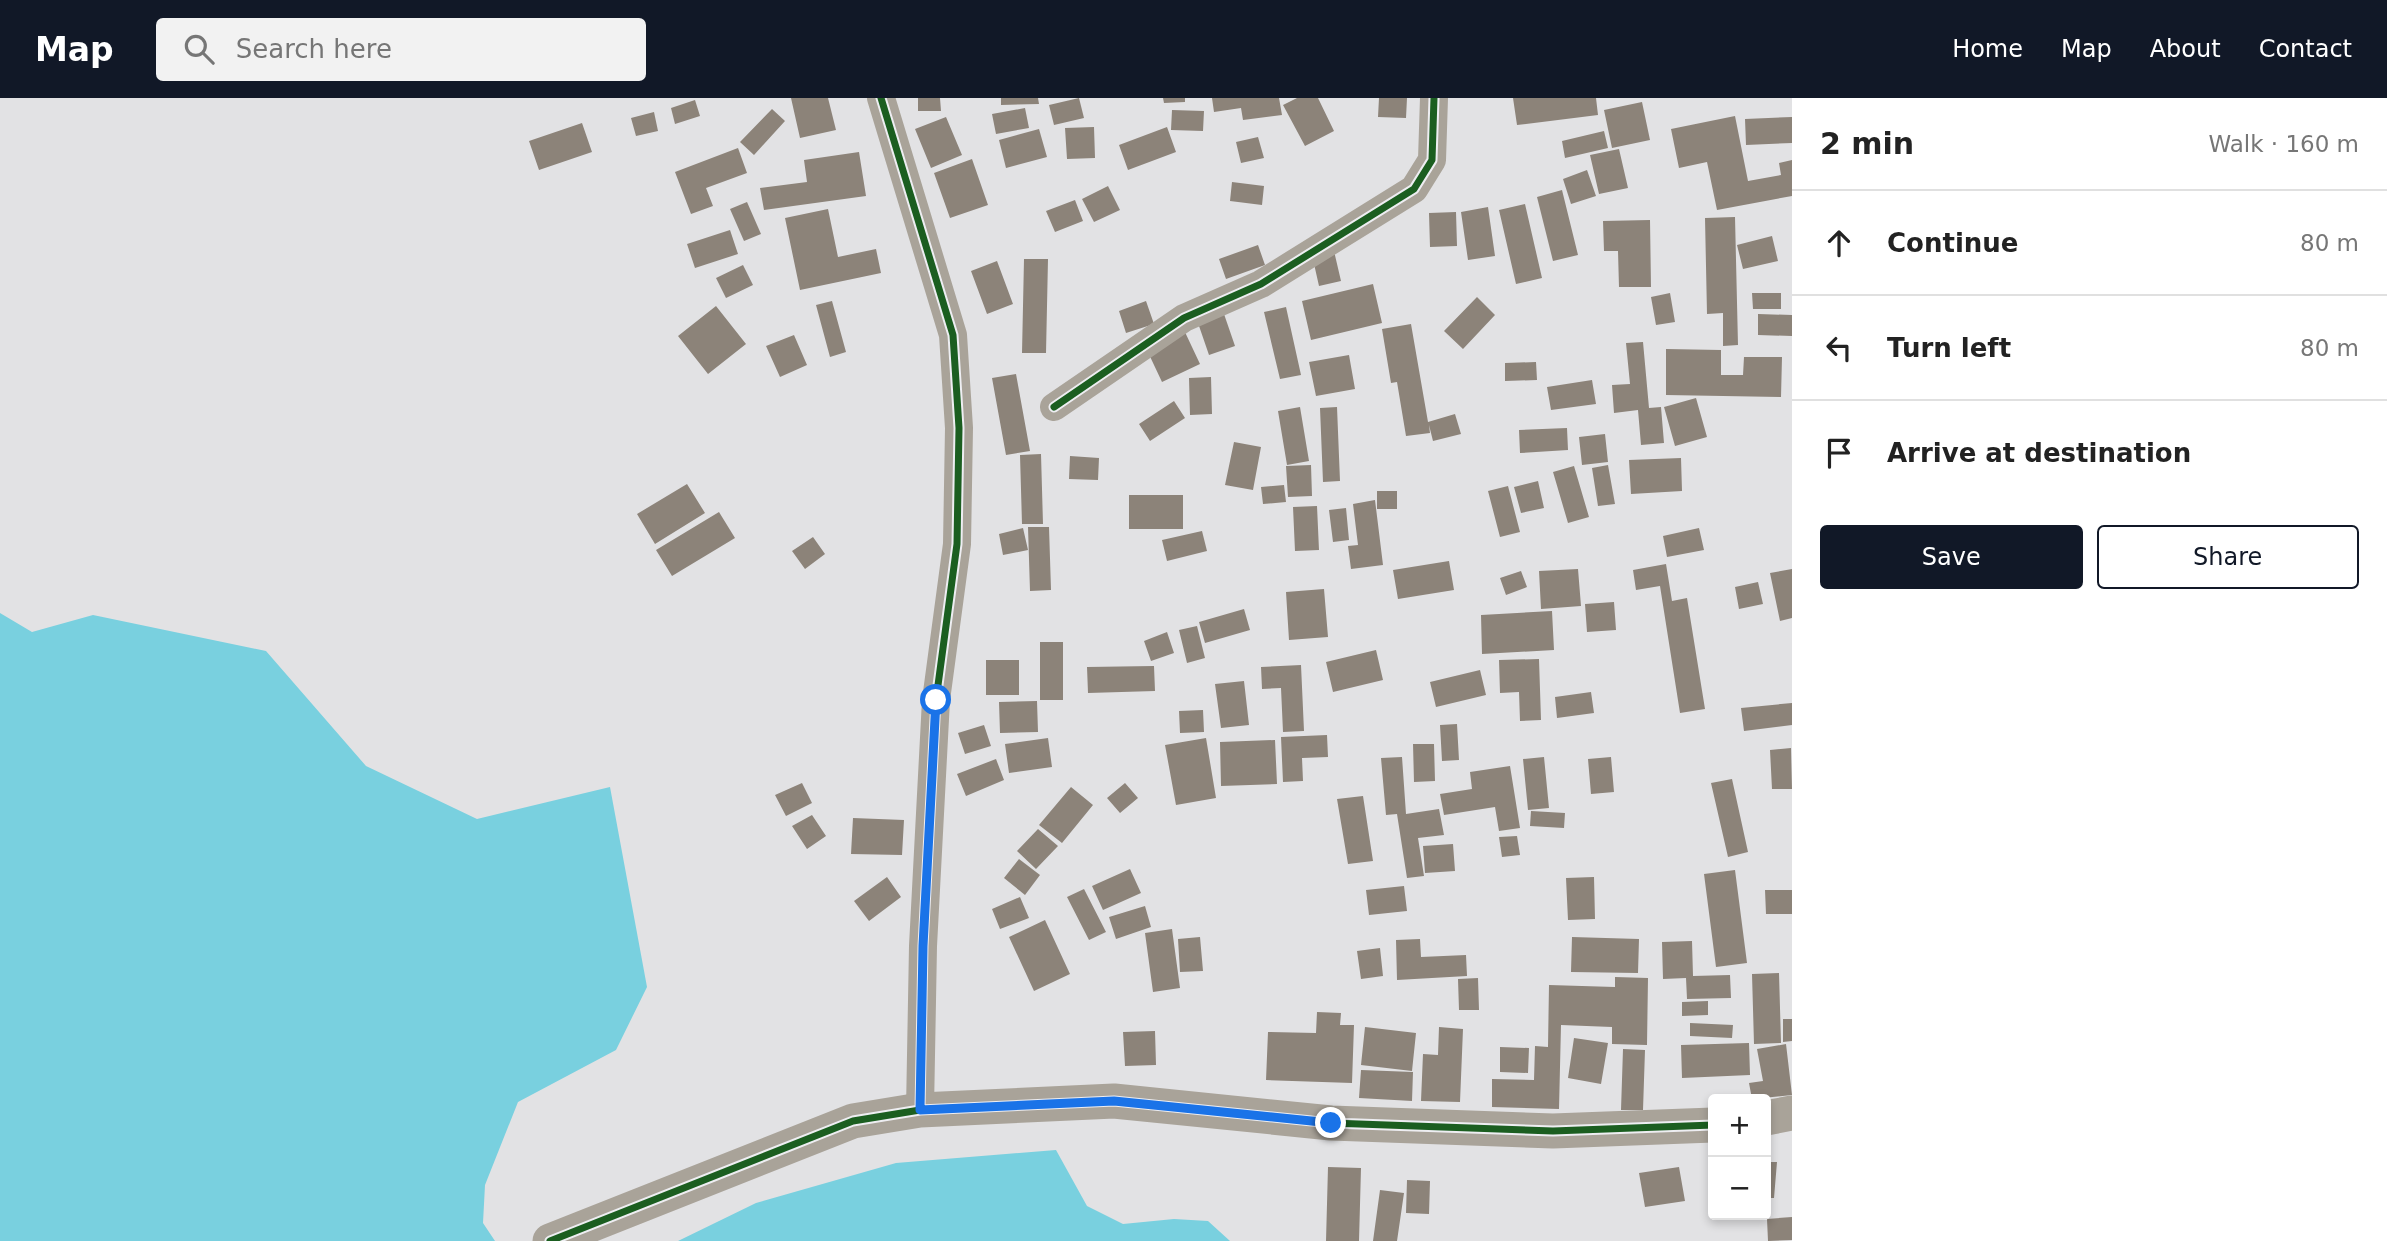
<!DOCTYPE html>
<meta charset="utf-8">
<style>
body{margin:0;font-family:"DejaVu Sans",sans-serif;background:#f2f2f2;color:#222}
.controls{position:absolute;right:21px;bottom:21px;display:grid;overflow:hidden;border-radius:7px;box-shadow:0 4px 10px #0003}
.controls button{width:63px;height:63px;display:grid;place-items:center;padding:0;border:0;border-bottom:2px solid #e0e0e0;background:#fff;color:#222;font:35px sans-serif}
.stop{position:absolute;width:21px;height:21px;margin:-16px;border:5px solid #1a73e8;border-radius:50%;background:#fff}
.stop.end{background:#1a73e8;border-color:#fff;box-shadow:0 2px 7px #0008}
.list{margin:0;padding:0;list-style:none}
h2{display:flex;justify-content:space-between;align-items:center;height:91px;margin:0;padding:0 28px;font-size:30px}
h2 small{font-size:23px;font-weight:400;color:#767676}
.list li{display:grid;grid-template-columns:46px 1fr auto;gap:21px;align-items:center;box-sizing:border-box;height:105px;padding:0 28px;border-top:2px solid #e0e0e0}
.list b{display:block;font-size:26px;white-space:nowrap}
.list em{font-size:23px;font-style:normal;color:#767676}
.actions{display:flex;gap:14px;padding:21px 28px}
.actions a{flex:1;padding:16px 0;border:2px solid #111827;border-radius:7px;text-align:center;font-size:24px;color:#111827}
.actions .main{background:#111827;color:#fff}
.icon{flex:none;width:38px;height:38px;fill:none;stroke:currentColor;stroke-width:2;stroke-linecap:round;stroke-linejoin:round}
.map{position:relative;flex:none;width:1792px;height:1143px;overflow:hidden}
header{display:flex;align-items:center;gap:42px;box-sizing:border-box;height:98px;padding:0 35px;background:#111827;color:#fff}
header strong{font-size:33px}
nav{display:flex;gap:38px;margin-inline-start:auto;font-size:24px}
.search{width:490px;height:63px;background:#f2f2f2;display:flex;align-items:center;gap:18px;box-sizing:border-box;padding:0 24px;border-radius:7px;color:#767676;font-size:26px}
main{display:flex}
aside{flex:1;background:#fff}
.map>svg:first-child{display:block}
.water{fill:#79d0df}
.building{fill:#8c8379}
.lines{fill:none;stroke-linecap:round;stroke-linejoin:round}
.minor{stroke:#a9a399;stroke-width:28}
.tertiary{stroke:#a9a399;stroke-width:35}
.cycleway-casing{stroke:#eeeef2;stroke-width:11}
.cycleway{stroke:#1b5e20;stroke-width:7}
.route{stroke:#1a73e8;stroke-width:9}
</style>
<header>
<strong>Map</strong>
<div class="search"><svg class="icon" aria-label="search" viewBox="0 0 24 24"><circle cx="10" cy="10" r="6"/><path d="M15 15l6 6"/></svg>Search here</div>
<nav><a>Home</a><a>Map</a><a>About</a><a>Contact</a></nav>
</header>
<main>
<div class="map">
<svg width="1792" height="1143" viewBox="0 0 1792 1143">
<rect width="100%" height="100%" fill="#e2e2e4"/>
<path class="water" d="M0 515 32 534 93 517 266 553 366 668 477 721 610 689 647 889 616 952 518 1004 485 1087 483 1125 495 1143H0Z
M1056 1052 1087 1108 1123 1126 1174 1121 1208 1123 1230 1143H678L756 1105 896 1065Z"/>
<path class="building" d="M791 0H828L836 32 800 40Z
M918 0H940L941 13H918Z
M1001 0H1038L1039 6 1001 7Z
M1079 0 1084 20 1054 27 1049 7Z
M1163 0H1185V4L1164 5Z
M1212 0H1279L1282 17 1243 22 1241 10 1214 14Z
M1297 0H1318L1334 33 1305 48 1283 7Z
M1379 0H1407L1406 20 1378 19Z
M1513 0H1596L1598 17 1517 27Z
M695 2 700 18 675 26 671 10Z
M1642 4 1650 42 1612 50 1604 12Z
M1025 10 1029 30 996 36 992 16Z
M772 11 785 23 754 57 740 44Z
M1172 12 1204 13 1203 33 1171 32Z
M654 14 658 33 636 38 631 20Z
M1735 18 1748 83 1781 77 1779 65 1792 62V98L1717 112 1707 64 1679 70 1671 31Z
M946 19 962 57 931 70 915 31Z
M1792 19V45L1746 47 1745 21Z
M582 25 592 54 539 72 529 43Z
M1094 29 1095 60 1067 61 1065 30Z
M1167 29 1176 54 1128 72 1119 47Z
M1039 31 1047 59 1006 70 999 42Z
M1604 33 1608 50 1565 60 1562 43Z
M1258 39 1264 60 1241 65 1236 44Z
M738 50 747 75 706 90 713 108 691 116 675 74Z
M1619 51 1628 90 1599 96 1590 57Z
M859 54 866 98 764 112 760 90 807 84 804 62Z
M972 61 988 107 950 120 934 75Z
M1587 72 1596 98 1571 106 1563 81Z
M1232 84 1264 88 1262 107 1230 103Z
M1108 88 1120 112 1094 124 1082 101Z
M1562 92 1578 157 1553 163 1537 99Z
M1075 102 1083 123 1055 134 1046 113Z
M747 104 761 136 744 143 730 111Z
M1525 106 1542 180 1516 186 1499 112Z
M1488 109 1495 158 1468 162 1461 114Z
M828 111 838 159 876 151 881 175 800 192 785 120Z
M1456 114 1457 148 1430 149 1429 115Z
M1735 119 1738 247 1723 248V215L1707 216 1705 120Z
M1650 122 1651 189H1619L1618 153H1604L1603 123Z
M730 132 738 156 695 170 687 146Z
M1772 138 1778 163 1743 171 1737 147Z
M1258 147 1265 167 1226 181 1219 161Z
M1334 153 1341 183 1319 188 1312 157Z
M1024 161H1048L1046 255H1022Z
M997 163 1013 206 987 216 971 173Z
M743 167 753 187 726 200 716 180Z
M1373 186 1382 225 1311 242 1302 203Z
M1670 195 1675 224 1656 227 1651 199Z
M1752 195H1781V211H1753Z
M1477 199 1495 217 1463 251 1444 233Z
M832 203 846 254 830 259 816 207Z
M1146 203 1154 226 1126 235 1119 213Z
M716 208 746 246 708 276 678 238Z
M1286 209 1301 277 1280 281 1264 214Z
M1224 216 1235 248 1209 257 1198 225Z
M1758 216 1792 217V238L1758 237Z
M1411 226 1428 324 1455 316 1461 336 1433 343 1429 327 1430 335 1406 338 1397 284 1391 285 1382 231Z
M1184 232 1200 266 1162 284 1146 250Z
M794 237 807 267 780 279 766 248Z
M1643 244 1649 310 1661 309 1664 345 1641 347 1638 312 1614 315 1612 287 1630 286 1626 245Z
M1666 251 1721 252V277H1743L1744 259H1782L1781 299 1666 297Z
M1349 257 1355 291 1316 298 1309 264Z
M1536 264 1537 282 1505 283V265Z
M1016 276 1030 353 1006 357 992 280Z
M1211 279 1212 316 1190 317 1189 280Z
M1592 282 1596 306 1551 312 1547 289Z
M1696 300 1707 339 1675 348 1664 309Z
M1174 303 1185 320 1150 343 1139 326Z
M1300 309 1309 363 1287 367 1278 313Z
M1337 309 1340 383 1323 384 1320 310Z
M1567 330 1568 352 1520 355 1519 332Z
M1605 336 1608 364 1582 367 1579 339Z
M1234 344 1261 349 1253 392 1225 387Z
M1041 356 1043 426H1022L1020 357Z
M1070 358 1099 360 1098 382 1069 381Z
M1681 360 1682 393 1631 396 1629 362Z
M1311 367 1312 398 1288 399 1286 368Z
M1608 367 1615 406 1598 408 1592 370Z
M1574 368 1589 419 1568 425 1553 374Z
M1538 383 1544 410 1521 415 1514 389Z
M687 386 705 415 655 446 637 416Z
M1284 387 1286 404 1263 406 1261 389Z
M1508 388 1520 434 1500 439 1488 393Z
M1377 393H1397V411H1377Z
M1129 397H1183V431H1129Z
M1375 402 1383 467 1351 471 1348 448 1358 447 1353 406Z
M1317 408 1319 452 1295 453 1293 409Z
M1346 410 1349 442 1333 444 1329 412Z
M719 414 735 440 672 478 656 452Z
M1028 429H1049L1051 492 1030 493Z
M1023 430 1028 452 1003 457 999 436Z
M1699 430 1704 452 1667 459 1663 438Z
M1202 433 1207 453 1167 463 1162 442Z
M813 439 825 456 805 471 792 453Z
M1449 463 1454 492 1398 501 1393 472Z
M1666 466 1672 503 1687 500 1705 611 1680 615 1660 488 1636 492 1633 472Z
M1578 471 1581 508 1541 511 1539 473Z
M1792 471V520L1780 523 1770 475Z
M1521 473 1527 489 1506 497 1500 480Z
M1758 484 1763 506 1739 511 1735 489Z
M1324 491 1328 539 1289 542 1286 494Z
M1614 504 1616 532 1587 534 1585 506Z
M1244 511 1250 532 1205 545 1199 524Z
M1552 513 1554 552 1482 556 1481 517Z
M1197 528 1205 560 1187 565 1179 532Z
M1167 534 1174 555 1151 563 1144 543Z
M1040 544H1063V602H1040Z
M1376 552 1383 582 1333 594 1326 564Z
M1539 561 1541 622 1520 623 1519 594 1500 595 1499 562Z
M986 562H1019V597H986Z
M1301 567 1304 633 1283 634 1281 590 1262 591 1261 569Z
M1154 568 1155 593 1088 595 1087 569Z
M1480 572 1486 597 1436 609 1430 584Z
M1244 583 1249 627 1221 630 1215 586Z
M1591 594 1594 615 1557 620 1555 599Z
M1037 603 1038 634 1000 635 999 604Z
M1792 605V627L1744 633 1741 610Z
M1203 612 1204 634 1180 635 1179 613Z
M1457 626 1459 662 1442 663 1440 627Z
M984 627 991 648 965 656 958 635Z
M1327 637 1328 659 1302 660 1303 683 1283 684 1281 639Z
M1048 640 1052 669 1009 675 1005 646Z
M1206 640 1216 700 1176 707 1165 647Z
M1275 642 1277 686 1221 688 1220 644Z
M1413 646H1434L1435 683 1414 684Z
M1791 650 1792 691H1772L1770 652Z
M1402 659 1406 716 1439 711 1444 737 1418 740 1424 778 1407 780 1397 716 1386 717 1381 660Z
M1544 659 1549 710 1528 712 1523 661Z
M1611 659 1614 694 1591 696 1588 661Z
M996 661 1004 682 966 698 957 676Z
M1510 668 1520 730 1499 733 1495 709 1444 717 1440 696 1472 691 1470 674Z
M1732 681 1748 754 1728 759 1711 685Z
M802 685 812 705 786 718 775 697Z
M1125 685 1138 700 1120 715 1107 700Z
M1071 689 1093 707 1062 745 1039 727Z
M1363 698 1373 763 1348 766 1337 701Z
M1531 713 1565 715 1564 730 1530 728Z
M812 717 826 738 807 751 792 728Z
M853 720 904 722 902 757 851 756Z
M1038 731 1058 748 1036 771 1017 753Z
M1517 738 1520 757 1502 759 1499 739Z
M1453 746 1455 773 1425 775 1423 748Z
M1019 761 1040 777 1025 797 1004 780Z
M1130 771 1141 795 1103 812 1092 788Z
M1735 772 1747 865 1716 869 1704 776Z
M887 779 901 799 869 823 854 803Z
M1594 779 1595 821 1568 822 1566 780Z
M1404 788 1407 813 1369 817 1366 792Z
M1084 791 1106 834 1089 842 1067 799Z
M1765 792H1792V816H1766Z
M1020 799 1029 820 1000 831 992 811Z
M1145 808 1151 829 1116 841 1109 819Z
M1045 822 1070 876 1034 893 1009 839Z
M1172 831 1180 890 1153 894 1145 835Z
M1200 839 1203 873 1180 874 1178 841Z
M1572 839 1639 841 1638 875 1571 874Z
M1420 841 1421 859 1466 857 1467 878 1397 882 1396 842Z
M1692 843 1693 878 1730 877 1731 900 1687 901 1686 880 1663 881 1662 844Z
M1380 850 1383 878 1361 881 1357 853Z
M1779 875 1781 945 1754 946 1752 876Z
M1615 879 1648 880 1647 947 1612 946V929L1561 927 1559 1011 1492 1009V981L1534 982 1535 948 1548 949 1549 887 1615 889Z
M1478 880 1479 912H1459L1458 881Z
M1708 903V917L1682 918V904Z
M1317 914 1341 915 1340 927H1354L1352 985 1266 982 1268 934 1316 935Z
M1783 921H1792V943L1783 944Z
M1690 925 1733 927 1732 940 1690 938Z
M1365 929 1416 935 1412 973 1361 967Z
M1439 929 1463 931 1460 1004 1421 1003 1423 956 1438 957Z
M1155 933 1156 967 1125 968 1123 934Z
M1574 940 1608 945 1601 986 1568 980Z
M1749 945 1750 977 1682 980 1681 947Z
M1786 946 1792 997 1752 1001 1749 985 1763 983 1757 951Z
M1500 949 1529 950 1528 975 1500 974Z
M1623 951 1645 952 1643 1012H1621Z
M1361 972 1413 974 1412 1003 1359 1000Z
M1766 1064H1777L1774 1100H1766Z
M1328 1069 1361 1070 1359 1143H1326Z
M1679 1069 1685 1103 1645 1109 1639 1075Z
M1407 1082 1430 1083 1429 1116 1406 1115Z
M1380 1092 1404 1095 1397 1143H1373Z
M1792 1119V1142L1768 1143 1767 1121Z"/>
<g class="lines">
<path class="minor" d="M881 0 953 237 959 330 957 446 936 602 923 848 920 1012
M1054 309 1184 220 1261 186 1414 91 1432 62 1434 0"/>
<path class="tertiary" d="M1766 1020 1792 1015
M550 1143 853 1023 920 1012 1114 1003 1331 1025 1553 1033 1713 1027"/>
<defs>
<path id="cycleway" d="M881 0 953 237 959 330 957 446 936 602 923 848 920 1012
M1054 309 1184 220 1261 186 1414 91 1432 62 1434 0
M550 1143 853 1023 920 1012 1114 1003 1331 1025 1553 1033 1713 1027"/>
</defs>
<use href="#cycleway" class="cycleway-casing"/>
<use href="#cycleway" class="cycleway"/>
</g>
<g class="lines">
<path class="route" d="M936 602 923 848 920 1012 1114 1003 1331 1025"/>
</g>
</svg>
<div class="controls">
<button>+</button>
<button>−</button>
</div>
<div class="stop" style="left:936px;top:602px"></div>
<div class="stop end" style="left:1331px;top:1025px"></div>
</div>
<aside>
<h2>2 min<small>Walk · 160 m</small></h2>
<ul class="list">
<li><svg class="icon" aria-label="ahead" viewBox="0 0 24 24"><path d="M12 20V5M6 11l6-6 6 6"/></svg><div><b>Continue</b></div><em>80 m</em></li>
<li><svg class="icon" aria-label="left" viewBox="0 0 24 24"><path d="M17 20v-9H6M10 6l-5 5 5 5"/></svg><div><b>Turn left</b></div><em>80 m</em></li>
<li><svg class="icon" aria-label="arrive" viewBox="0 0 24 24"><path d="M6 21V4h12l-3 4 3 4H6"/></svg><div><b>Arrive at destination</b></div></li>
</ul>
<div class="actions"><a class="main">Save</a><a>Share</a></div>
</aside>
</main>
